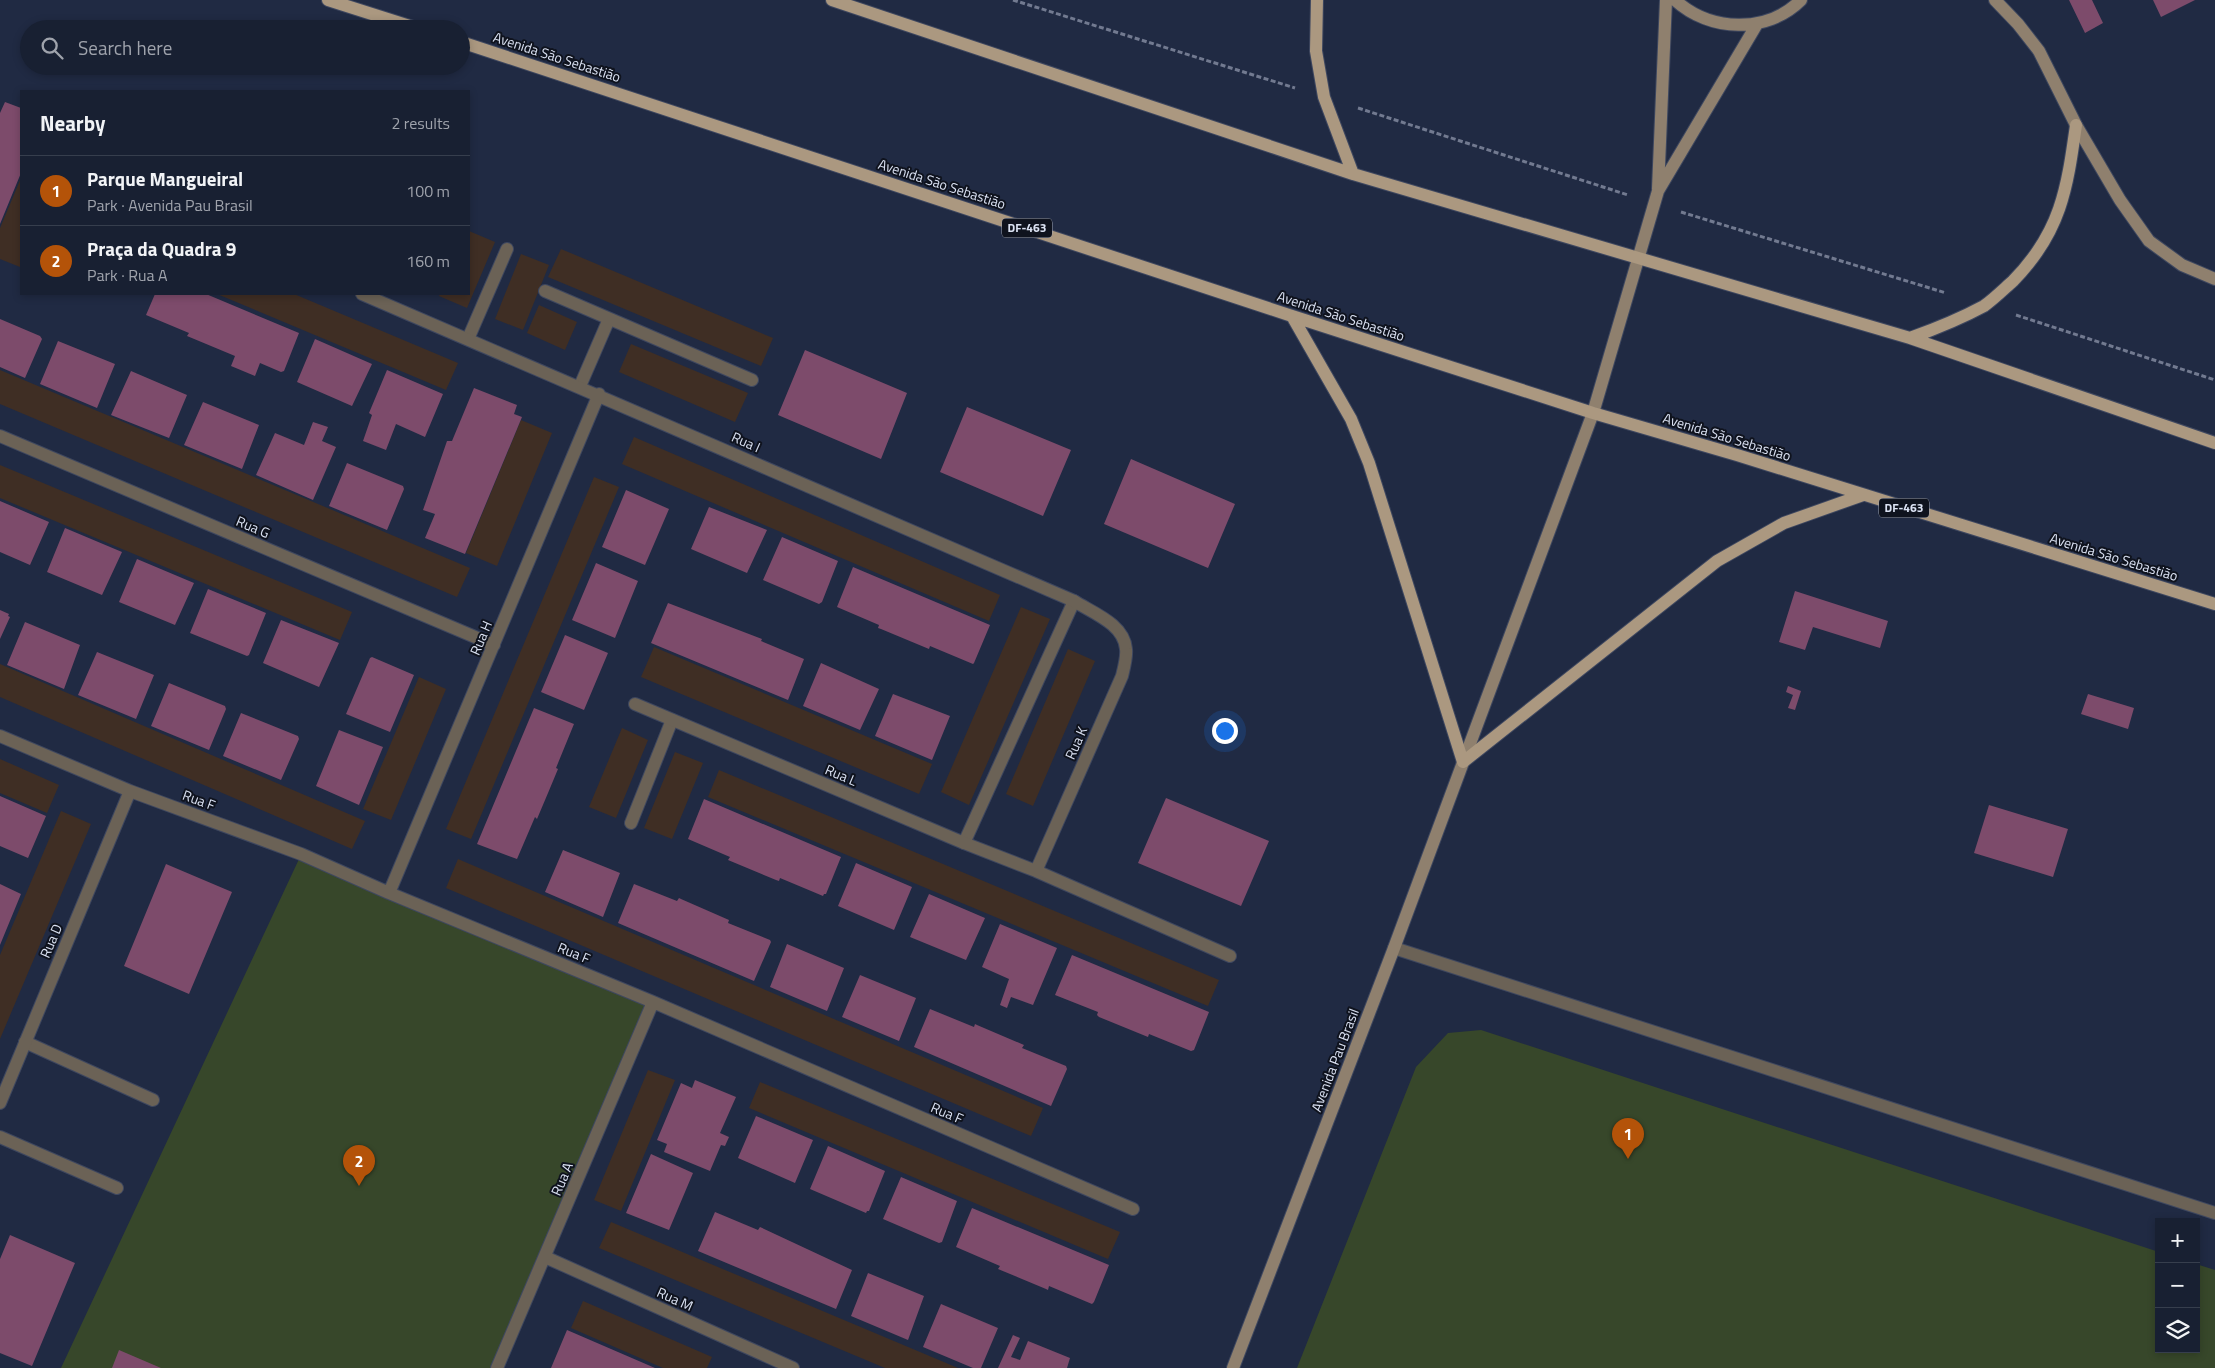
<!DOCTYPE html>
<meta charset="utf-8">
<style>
body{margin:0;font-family:"Titillium Web",sans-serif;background:#21283a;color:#f1f3f6}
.controls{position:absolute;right:15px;bottom:15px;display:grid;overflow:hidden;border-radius:0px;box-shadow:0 2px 8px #0003}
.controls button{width:45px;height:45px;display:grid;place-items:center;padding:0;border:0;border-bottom:1px solid #363e4d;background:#182032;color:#f1f3f6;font:25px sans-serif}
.you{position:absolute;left:1224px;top:730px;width:18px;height:18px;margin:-12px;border:4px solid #fff;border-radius:50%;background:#1a73e8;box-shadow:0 0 0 8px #1a73e833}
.badge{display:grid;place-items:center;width:32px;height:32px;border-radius:50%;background:#b45309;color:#fff;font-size:16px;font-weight:700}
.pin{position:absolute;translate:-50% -41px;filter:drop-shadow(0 1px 2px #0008)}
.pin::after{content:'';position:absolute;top:26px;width:18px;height:15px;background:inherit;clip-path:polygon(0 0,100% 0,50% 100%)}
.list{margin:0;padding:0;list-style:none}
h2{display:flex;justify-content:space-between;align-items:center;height:65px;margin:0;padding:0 20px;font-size:21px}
h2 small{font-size:16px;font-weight:400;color:#9fa3ac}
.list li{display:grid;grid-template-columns:32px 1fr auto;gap:15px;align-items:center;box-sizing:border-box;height:70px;padding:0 20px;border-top:1px solid #363e4d}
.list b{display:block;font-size:19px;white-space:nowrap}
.list p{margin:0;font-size:16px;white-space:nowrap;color:#9fa3ac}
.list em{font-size:16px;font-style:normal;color:#9fa3ac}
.icon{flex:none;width:28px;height:28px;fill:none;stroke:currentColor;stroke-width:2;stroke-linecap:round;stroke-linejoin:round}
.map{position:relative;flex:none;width:2215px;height:1368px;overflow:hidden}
.search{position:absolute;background:#182032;box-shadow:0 2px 8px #0003;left:20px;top:20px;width:450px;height:55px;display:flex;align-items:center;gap:12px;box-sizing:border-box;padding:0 18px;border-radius:28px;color:#9fa3ac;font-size:19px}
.panel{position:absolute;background:#182032;box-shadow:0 2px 8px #0003;left:20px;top:90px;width:450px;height:205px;border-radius:0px}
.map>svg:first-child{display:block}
.industrial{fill:#3f2e24}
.green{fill:#37472a}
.building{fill:#7d4b6b}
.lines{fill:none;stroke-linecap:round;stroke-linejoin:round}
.lane-casing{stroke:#3e475f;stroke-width:14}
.street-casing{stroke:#3e475f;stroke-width:14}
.secondary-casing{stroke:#3e475f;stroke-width:14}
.primary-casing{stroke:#3e475f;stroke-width:14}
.path{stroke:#727a90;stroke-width:3;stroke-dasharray:5 2.5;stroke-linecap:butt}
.lane{stroke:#6b6256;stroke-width:12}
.street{stroke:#6b6256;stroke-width:12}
.secondary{stroke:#8f806e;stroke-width:12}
.primary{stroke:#ab9880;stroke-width:12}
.labels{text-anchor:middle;stroke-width:4;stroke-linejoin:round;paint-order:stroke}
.shield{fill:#0f131e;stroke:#9ea4b3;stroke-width:1}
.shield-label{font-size:12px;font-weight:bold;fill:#dbe2f3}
.street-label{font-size:14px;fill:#dbe2f3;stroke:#0f131e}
</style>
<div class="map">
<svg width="2215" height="1368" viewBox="0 0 2215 1368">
<rect width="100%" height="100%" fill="#202a43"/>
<path class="industrial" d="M21 178V263L20 267 0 259V228Z
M469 231 495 242 467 308 439 296 440 294H469Z
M561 249 773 338 761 366 548 277Z
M521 254 549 265 523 330 495 319Z
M217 294H294L458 363 446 390Z
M539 305 577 322 565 350 527 333Z
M631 344 748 393 735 422 619 372Z
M0 370 470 568 457 597 0 404Z
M521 420 552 433 497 566 466 553Z
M634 437 1000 595 989 621 622 464Z
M0 465 352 612 340 640 0 498Z
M594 477 619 487 471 839 446 829Z
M1021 607 1050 619 969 805 941 792Z
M654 647 932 764 919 794 641 677Z
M1068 649 1095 661 1033 806 1006 794Z
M0 664 365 821 352 849 0 697Z
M419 677 446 689 391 820 363 809Z
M622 728 648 740 616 818 589 807Z
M675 752 703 763 672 839 644 828Z
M0 759 59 785 47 813 0 793Z
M719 770 1219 980 1208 1006 708 797Z
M61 811 91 824 0 1039V955Z
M458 859 1043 1108 1031 1136 446 888Z
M648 1070 675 1080 621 1211 594 1200Z
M760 1082 1120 1232 1108 1259 749 1108Z
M611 1222 958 1368H885L599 1248Z
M583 1301 712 1357 707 1368H663L571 1328Z"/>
<path class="green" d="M300 857 650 1003 493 1368H61Z
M1481 1030 2159 1252V1349H2196V1264L2215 1270V1368H1297L1416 1067 1448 1033Z"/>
<path class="building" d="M2069 0H2092L2103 23 2085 33Z
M2153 0H2195L2161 17Z
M5 102 21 108V173L0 224V113Z
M155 294H206L299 333 284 371 281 372 260 363 255 376 231 366 235 356 187 336 189 333 146 315Z
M0 319 40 336 42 339 25 378 0 367Z
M315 339 372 364 352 406 297 382Z
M58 341 115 364 97 408 40 384Z
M805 350 907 393 881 459 778 415Z
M387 370 443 394 425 437 396 424 386 450 363 441 372 415 369 413Z
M131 371 187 395 169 438 111 415Z
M474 388 517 405 514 414 522 417 465 554 425 538 435 514 423 510 447 441H452Z
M203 402 259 425 242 469 184 445Z
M967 407 1071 450 1043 516 940 472Z
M313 422 328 427 322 441 336 447 313 500 256 475 275 433 304 445Z
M1131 459 1235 504 1208 568 1104 524Z
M347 463 403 486 404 489 387 530 329 506Z
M626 490 669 509 645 565 602 547Z
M0 501 49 522 30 565 0 552Z
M709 507 767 530 747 573 691 549Z
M65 528 122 552 102 595 47 572Z
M782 537 838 561 822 602 819 604 763 580Z
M137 559 194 583 175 625 119 602Z
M596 563 638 581 615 638 572 620Z
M853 567 990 625 974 663 973 664 930 646 929 649 881 629 878 628 879 625 837 607Z
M208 589 266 613 249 655 247 656 190 633Z
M1795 591 1888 621 1880 648 1813 627 1805 650 1779 642Z
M668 603 762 639 761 641 804 659 788 700 651 643Z
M0 610 9 614 8 616 10 617 0 639Z
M281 620 339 643 319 687 263 663Z
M25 622 80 645 64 689 7 665Z
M565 635 608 653 584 710 541 692Z
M97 652 154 675 136 719 78 695Z
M372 657 414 675 390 732 346 714 370 658Z
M821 663 879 689 860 730 803 706Z
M169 683 225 706 226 709 209 750 151 726Z
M1788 686 1801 691 1795 710 1788 708 1793 695 1786 692Z
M893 694 950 716 932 760 875 736Z
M2088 694 2134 708 2128 729 2081 714Z
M534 708 574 724 556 768 558 769 548 793 537 819 535 817 517 859 477 844Z
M241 713 298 736 299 739 281 780 223 756Z
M339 730 383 747 359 805 316 786Z
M0 796 46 816 28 858 0 846Z
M1166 798 1269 841 1241 906 1138 863Z
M704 799 841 857 826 894H824L823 896 780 878 779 881 776 880 728 860 730 857 688 839Z
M1989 805 2068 829 2053 877 1974 853Z
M563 850 620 873 603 917 545 892Z
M856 863 912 887 894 930 838 906Z
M166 864 232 892 189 994 124 966Z
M0 884 21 894 0 945Z
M634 884 677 901 679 898 681 899 729 920 728 923 770 940 771 942 754 981 618 923Z
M929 894 985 918 966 960 910 937Z
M1000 924 1057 948 1033 1005 1011 997 1007 1008 1000 1005 1009 979 982 967Z
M787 944 844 968 827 1011 770 987Z
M1072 955 1209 1012 1194 1050 1191 1051 1149 1034 1148 1037 1099 1017 1097 1015 1098 1012 1055 995Z
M860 975 916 998 899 1041 842 1017Z
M930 1009 974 1027 975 1024 977 1025 1024 1045 1022 1048 1066 1066 1067 1069 1051 1106 914 1047Z
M695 1080 736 1097 720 1133 729 1137 725 1146 721 1145 710 1171 664 1152 667 1144 657 1140 681 1083 692 1088Z
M756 1116 813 1140 795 1183 738 1158Z
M828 1146 885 1171 869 1211H867L866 1213 810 1189Z
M651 1154 693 1173 669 1230 626 1213Z
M901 1177 957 1201 942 1242 939 1243 883 1219Z
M972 1208 1109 1265 1094 1302 1092 1304 1049 1286 1048 1290 1046 1289 998 1269 1000 1266 956 1247Z
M715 1212 758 1230 760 1227 852 1270 836 1309 698 1251Z
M10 1235 75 1263 32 1366 0 1353V1259Z
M868 1273 924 1296 908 1340 851 1316Z
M941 1304 998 1328 981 1368H973L923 1347Z
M567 1330 655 1368H551Z
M1013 1335 1020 1338 1011 1357 1020 1360 1028 1341 1070 1358 1067 1368H998Z
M119 1350 161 1368H112Z"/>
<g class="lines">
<defs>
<path id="lane" d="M545 291 752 380
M468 339 507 249
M580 386 609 319
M631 823 672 720
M964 843 1074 601
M25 1042 153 1100
M0 1137 117 1188"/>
<path id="street" d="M362 294 1074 601C1093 613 1124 624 1126 649 1127 657 1124 668 1122 676L1036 871
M0 436 494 645
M635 704 964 843 1036 871 1230 956
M0 736 130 791 301 854 389 893 653 1002 1133 1209
M389 893 599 394
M1394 948 2215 1213
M0 1103 130 791
M545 1257 793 1368
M497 1368 653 1002"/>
<path id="secondary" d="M1675 0C1710 32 1767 34 1801 0
M1995 0 2018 24 2039 51 2076 125 2120 200 2149 241 2182 265 2215 279
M1658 189 1666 0
M1233 1368 1394 948 1593 413 1658 191 1757 24"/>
<path id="primary" d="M328 0 419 29
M832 0 1353 174 1910 338 2215 443
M1317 0 1316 51 1324 97 1353 174
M461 42 1292 316 1593 413 1737 455 2215 604
M1292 316 1351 419 1369 463 1463 762 1717 561 1784 523 1863 495
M1910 338C1935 329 1960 319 1984 306 1994 299 2004 289 2013 281 2061 232 2067 189 2076 125"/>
</defs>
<use href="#lane" class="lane-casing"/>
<use href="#street" class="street-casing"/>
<use href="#secondary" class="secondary-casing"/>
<use href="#primary" class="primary-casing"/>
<path class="path" d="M1013 0 1295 88
M1358 108 1628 195
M1681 212 1946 293
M2016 315 2215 380"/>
<use href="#lane" class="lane"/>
<use href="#street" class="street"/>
<use href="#secondary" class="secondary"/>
<use href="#primary" class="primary"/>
</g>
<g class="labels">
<g class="shield">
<rect x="1002" y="218.5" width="50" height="19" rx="4"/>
<rect x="1879" y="498.5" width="50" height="19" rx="4"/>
</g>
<g class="shield-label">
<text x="1027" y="232">DF-463</text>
<text x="1904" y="512">DF-463</text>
</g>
<g class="street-label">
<text transform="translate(557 57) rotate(18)" y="5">Avenida São Sebastião</text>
<text transform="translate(942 184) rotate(18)" y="5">Avenida São Sebastião</text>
<text transform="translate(1341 316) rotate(18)" y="5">Avenida São Sebastião</text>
<text transform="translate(1727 437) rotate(17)" y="5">Avenida São Sebastião</text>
<text transform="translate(746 442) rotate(24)" y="5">Rua I</text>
<text transform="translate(253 527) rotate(23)" y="5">Rua G</text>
<text transform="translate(2114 557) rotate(17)" y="5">Avenida São Sebastião</text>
<text transform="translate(481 638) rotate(-67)" y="5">Rua H</text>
<text transform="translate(1076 743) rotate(-66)" y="5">Rua K</text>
<text transform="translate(841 775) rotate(23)" y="5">Rua L</text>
<text transform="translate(199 800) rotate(20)" y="5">Rua F</text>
<text transform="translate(51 941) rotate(-67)" y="5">Rua D</text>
<text transform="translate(574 953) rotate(22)" y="5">Rua F</text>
<text transform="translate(1335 1060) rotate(-69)" y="5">Avenida Pau Brasil</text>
<text transform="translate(947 1113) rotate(23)" y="5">Rua F</text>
<text transform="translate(562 1179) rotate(-67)" y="5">Rua A</text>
<text transform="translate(675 1299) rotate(24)" y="5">Rua M</text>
</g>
</g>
</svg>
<div class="controls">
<button>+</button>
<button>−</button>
<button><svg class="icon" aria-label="layers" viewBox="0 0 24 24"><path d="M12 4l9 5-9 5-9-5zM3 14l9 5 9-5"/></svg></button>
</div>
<div class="you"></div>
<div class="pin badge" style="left:1628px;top:1159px">1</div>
<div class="pin badge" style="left:359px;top:1186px">2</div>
<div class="search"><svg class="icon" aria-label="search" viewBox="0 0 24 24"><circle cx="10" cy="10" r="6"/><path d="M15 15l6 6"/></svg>Search here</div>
<section class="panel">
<h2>Nearby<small>2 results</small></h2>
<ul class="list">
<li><span class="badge">1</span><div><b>Parque Mangueiral</b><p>Park · Avenida Pau Brasil</p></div><em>100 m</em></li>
<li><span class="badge">2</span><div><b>Praça da Quadra 9</b><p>Park · Rua A</p></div><em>160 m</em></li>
</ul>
</section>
</div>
